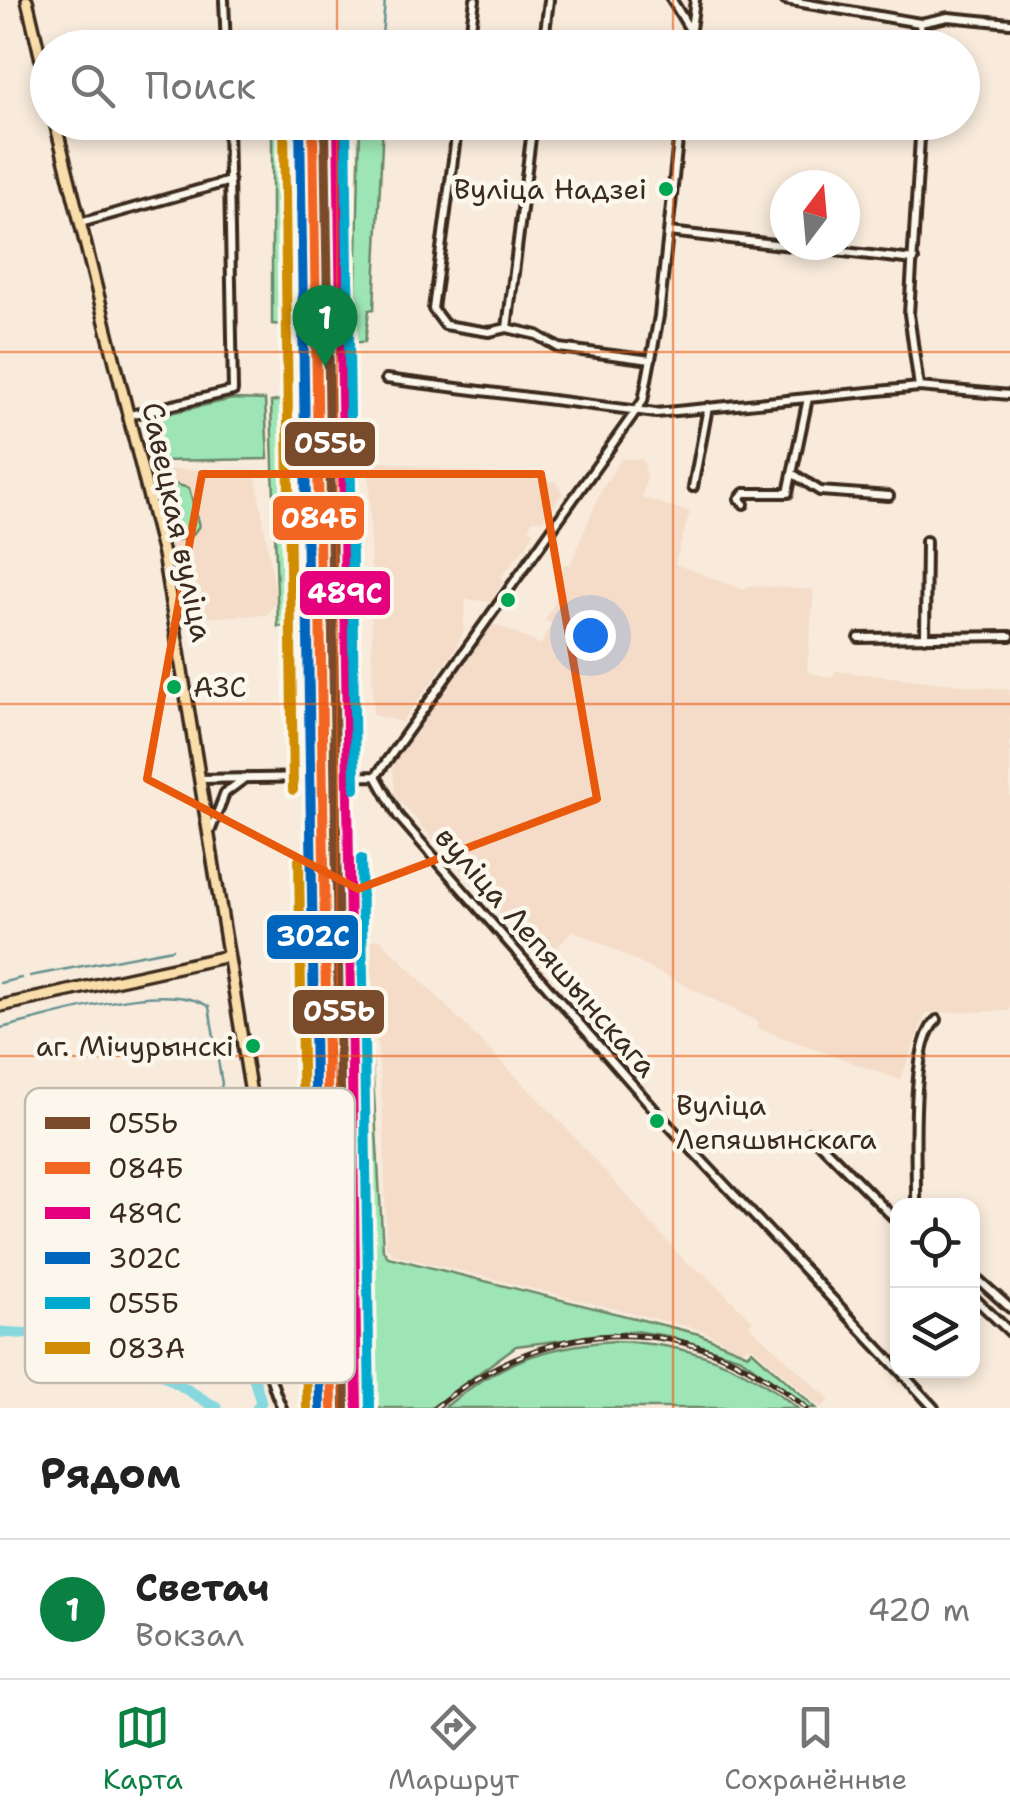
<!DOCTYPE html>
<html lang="ru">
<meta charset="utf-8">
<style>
body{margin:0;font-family:"Shantell Sans",sans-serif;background:#f6f6f6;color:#222}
.controls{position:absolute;right:30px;bottom:30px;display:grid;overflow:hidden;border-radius:20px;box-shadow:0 5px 15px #0003}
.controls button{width:90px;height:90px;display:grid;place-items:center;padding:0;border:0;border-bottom:2px solid #e0e0e0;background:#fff;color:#222;font:50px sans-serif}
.compass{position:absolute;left:770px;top:170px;width:90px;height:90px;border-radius:50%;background:#fff;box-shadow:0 5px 15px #0003;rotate:16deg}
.you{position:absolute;left:590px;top:635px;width:35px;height:35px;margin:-25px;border:8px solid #fff;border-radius:50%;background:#1a73e8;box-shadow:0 0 0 15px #1a73e833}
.badge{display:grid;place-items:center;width:65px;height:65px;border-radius:50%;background:#0b8043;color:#fff;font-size:32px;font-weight:700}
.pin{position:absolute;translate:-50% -82px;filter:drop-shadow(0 2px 5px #0008)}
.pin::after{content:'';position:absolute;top:52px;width:35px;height:30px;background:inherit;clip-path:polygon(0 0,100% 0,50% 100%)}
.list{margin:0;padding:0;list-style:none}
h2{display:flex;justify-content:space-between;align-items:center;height:130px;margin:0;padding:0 40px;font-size:42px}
h2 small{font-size:32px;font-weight:400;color:#767676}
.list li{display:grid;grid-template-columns:65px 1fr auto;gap:30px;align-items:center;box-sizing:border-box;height:140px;padding:0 40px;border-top:2px solid #e0e0e0}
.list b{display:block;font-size:38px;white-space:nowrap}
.list p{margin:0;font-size:32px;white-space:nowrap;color:#767676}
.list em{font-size:32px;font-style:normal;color:#767676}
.icon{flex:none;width:55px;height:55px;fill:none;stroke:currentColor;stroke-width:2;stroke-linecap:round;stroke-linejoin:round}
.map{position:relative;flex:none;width:1010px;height:1408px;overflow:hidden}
.search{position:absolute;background:#fff;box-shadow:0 5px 15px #0003;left:30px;right:30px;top:30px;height:110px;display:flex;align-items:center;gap:25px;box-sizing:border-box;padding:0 35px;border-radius:55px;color:#767676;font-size:38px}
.sheet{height:270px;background:#fff}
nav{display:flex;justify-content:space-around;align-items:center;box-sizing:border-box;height:140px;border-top:2px solid #e0e0e0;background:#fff;font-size:28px;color:#767676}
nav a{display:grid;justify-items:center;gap:5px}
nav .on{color:#0b8043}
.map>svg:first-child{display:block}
.built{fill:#f4dcc9}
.green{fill:#9de5b4;stroke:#6c8869;stroke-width:2.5}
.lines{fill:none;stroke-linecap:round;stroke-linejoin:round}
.stream{stroke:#689291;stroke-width:2.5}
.river{stroke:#86d8de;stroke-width:11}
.minor-casing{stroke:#3b2a1e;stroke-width:14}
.major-casing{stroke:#3b2a1e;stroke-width:16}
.minor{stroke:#fbf7ec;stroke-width:6}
.major{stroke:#f9ddab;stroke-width:9}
.rail-casing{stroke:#3b2a1e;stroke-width:6}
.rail{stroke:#fbf7ec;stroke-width:2.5;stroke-dasharray:8;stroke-linecap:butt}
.rail-1-casing{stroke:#fbf7ec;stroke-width:18}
.rail-2-casing{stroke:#fbf7ec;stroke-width:18}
.rail-3-casing{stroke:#fbf7ec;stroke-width:18}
.rail-4-casing{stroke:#fbf7ec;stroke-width:18}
.rail-5-casing{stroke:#fbf7ec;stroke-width:18}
.rail-6-casing{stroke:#fbf7ec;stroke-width:18}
.rail-1{stroke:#7a4b2a;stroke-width:10}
.rail-2{stroke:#f26522;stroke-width:10}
.rail-3{stroke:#e5007d;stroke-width:10}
.rail-4{stroke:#0065bd;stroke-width:10}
.rail-5{stroke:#00a9ce;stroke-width:10}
.rail-6{stroke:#d18d06;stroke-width:10}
.marked{fill:none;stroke:#e8590c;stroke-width:8;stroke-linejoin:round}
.grid{fill:none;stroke:#e8590c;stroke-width:2.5;stroke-opacity:0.55}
.bus-dot{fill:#00a651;stroke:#fbf7ec;stroke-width:4}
.labels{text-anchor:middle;stroke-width:9;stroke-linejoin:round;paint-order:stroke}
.bus-label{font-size:28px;fill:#3b2a1e;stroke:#fbf7ec;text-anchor:end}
.street-label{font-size:30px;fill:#3b2a1e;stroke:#fbf7ec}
.key{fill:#fbf7ec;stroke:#c1baae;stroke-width:2.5}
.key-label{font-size:28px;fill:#3b2a1e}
.line-badge{stroke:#fbf7ec;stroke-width:4}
.badge-label{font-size:28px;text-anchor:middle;font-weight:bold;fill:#fff}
</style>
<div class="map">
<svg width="1010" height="1408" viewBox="0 0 1010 1408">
<rect width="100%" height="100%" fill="#f8ebdc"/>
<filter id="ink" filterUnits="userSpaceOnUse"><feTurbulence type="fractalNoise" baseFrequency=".01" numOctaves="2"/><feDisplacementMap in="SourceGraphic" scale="20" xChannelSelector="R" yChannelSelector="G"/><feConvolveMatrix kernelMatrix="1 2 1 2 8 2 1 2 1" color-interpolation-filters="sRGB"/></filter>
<g filter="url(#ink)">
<path class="built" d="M621 459H643L647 476 642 498 690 512 675 564 744 590 749 585 814 590 807 672 832 678 836 671 1010 690V1011L926 1013 900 1080 757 1028 759 1022 573 930 543 963 396 797 392 765 487 626 498 625 541 645 551 624 545 621 563 585 557 582 565 564 570 565 601 491Z
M369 460 556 482 563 493 543 520H532L529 529 534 531 529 542 502 576 504 581 491 602 466 599 463 632 455 650 402 722 373 715Z
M154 469 255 471 277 603 266 615 185 618Z
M380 939 559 1120 686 1262 705 1274 753 1321 749 1325 830 1400 821 1408 752 1346 741 1350 701 1330 391 1254V1249L386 1248 384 1124 368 940Z"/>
<path class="green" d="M272 123H290L296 326 272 324Z
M360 123H383L374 309 369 310 365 342H355Z
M300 396 303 634 292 635 291 626 278 627 271 402Z
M233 399 265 400 268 459 162 461 152 417Z
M174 484 189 488 199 526 191 537 174 541 169 538 159 494Z
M346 939 365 940 383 1250 388 1257 699 1334 748 1354 752 1350 816 1408H809L741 1358 668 1336 635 1331 516 1346 431 1408H353Z
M615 1341C685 1344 743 1362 797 1408H444C500 1362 543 1346 615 1341Z"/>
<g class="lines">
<path class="stream" d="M381 48 385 0
M30 976 172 949
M0 983 21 978
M0 1028C50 1018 166 977 209 1007L222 1084 218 1098 195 1123 201 1225 231 1271"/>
<path class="river" d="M231 1271 240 1285 245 1348 261 1402 257 1408
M320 1281 334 1408
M0 1332 103 1338 217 1408"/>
<defs>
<path id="minor" d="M224 0 226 48
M672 0 690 30 688 48
M785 0 920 23 948 17 1010 23
M920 23 922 48
M691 29 695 0
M468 48 475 0
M543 48 549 0
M458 122 433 309 445 325 489 332 507 328 537 335 559 348 651 360
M80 223 230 181
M669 232 914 260
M507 328 533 122
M386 379 656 413 919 387 1010 395
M919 387 909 314 921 122
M130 415 233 391 228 122
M792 473 820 491 889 496
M693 487 708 407
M744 504 739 499 744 493H788L808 398
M859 638 1010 636
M925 638 926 541
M376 776 398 816 661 1117 898 1369
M376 776 643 401 659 316 680 122
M200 779 376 776
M210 832 225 793 245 778
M253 1105 227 1112 218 1120C212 1145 242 1163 247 1188 262 1260 250 1340 282 1408
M810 1133 898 1222
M916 1206C917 1167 908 1044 937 1020
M972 1274 1010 1308
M972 1296 1010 1332
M899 1370 934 1408"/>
<path id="major" d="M27 0 48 89
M55 122 163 554 266 1186 289 1310 316 1408
M0 1006 228 956"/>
</defs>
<use href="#minor" class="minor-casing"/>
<use href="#major" class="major-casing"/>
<use href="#minor" class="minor"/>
<use href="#major" class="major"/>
<defs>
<path id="rail" d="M330 789 341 1408
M435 1408C551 1313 691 1309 806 1408"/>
</defs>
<use href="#rail" class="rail-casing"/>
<use href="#rail" class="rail"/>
<defs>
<path id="rail-1" d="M325 122 345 1408"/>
<path id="rail-2" d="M313 122 332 1408"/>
<path id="rail-3" d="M338 122 357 1408"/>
<path id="rail-4" d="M300 122 320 1408"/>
<path id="rail-5" d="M346 122 355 789
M361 859 370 1408"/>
<path id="rail-6" d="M284 123 293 790
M299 860 307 1408"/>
</defs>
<use href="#rail-1" class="rail-1-casing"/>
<use href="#rail-2" class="rail-2-casing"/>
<use href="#rail-3" class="rail-3-casing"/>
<use href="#rail-4" class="rail-4-casing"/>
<use href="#rail-5" class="rail-5-casing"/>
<use href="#rail-6" class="rail-6-casing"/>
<use href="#rail-1" class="rail-1"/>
<use href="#rail-2" class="rail-2"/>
<use href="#rail-3" class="rail-3"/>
<use href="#rail-4" class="rail-4"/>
<use href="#rail-5" class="rail-5"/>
<use href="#rail-6" class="rail-6"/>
</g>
</g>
<path class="marked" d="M202 474H541L597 799 358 889 147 779Z"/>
<path class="grid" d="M337 0V48M673 0V48M337 122V1408M673 122V1408M0 352H1010M0 704H1010M0 1056H1010"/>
<g class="bus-dot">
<circle cx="666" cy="189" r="9"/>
<circle cx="508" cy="600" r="9"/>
<circle cx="174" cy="687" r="9"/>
<circle cx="253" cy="1046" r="9"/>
<circle cx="657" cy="1121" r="9"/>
</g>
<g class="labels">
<g class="bus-label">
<text x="647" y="199">Вуліца Надзеі</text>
<text x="193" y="697" text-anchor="start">АЗС</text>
<text x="234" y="1056">аг. Мічурынскі</text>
<text x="676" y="1115" text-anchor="start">Вуліца<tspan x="676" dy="34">Лепяшынскага</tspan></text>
</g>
<g class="street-label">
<text transform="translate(177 522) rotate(78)" y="10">Савецкая вуліца</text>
<text transform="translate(546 952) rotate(49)" y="10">вуліца Лепяшынскага</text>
</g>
</g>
<rect x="25" y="1088" width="330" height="295" rx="15" class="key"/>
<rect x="45" y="1117" width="45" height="12" fill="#7a4b2a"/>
<rect x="45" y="1162" width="45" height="12" fill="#f26522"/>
<rect x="45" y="1207" width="45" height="12" fill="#e5007d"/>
<rect x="45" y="1252" width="45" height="12" fill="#0065bd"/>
<rect x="45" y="1297" width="45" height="12" fill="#00a9ce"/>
<rect x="45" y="1342" width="45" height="12" fill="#d18d06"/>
<g class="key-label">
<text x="108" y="1133">055Ь</text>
<text x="108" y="1178">084Б</text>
<text x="108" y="1223">489С</text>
<text x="108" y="1268">302С</text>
<text x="108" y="1313">055Б</text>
<text x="108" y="1358">083А</text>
</g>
<g class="line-badge">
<rect x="283" y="420" width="94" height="48" rx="10" fill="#7a4b2a"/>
<rect x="271" y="494" width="95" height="48" rx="10" fill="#f26522"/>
<rect x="298" y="569" width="94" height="48" rx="10" fill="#e5007d"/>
<rect x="265" y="913" width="95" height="48" rx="10" fill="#0065bd"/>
<rect x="291" y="988" width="95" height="48" rx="10" fill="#7a4b2a"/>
</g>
<g class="badge-label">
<text x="330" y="453">055Ь</text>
<text x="319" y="528">084Б</text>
<text x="345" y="603">489С</text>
<text x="313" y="946">302С</text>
<text x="339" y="1021">055Ь</text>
</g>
</svg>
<div class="controls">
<button><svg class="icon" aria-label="locate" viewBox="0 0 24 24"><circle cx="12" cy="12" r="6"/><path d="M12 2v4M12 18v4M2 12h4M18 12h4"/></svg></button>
<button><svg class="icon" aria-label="layers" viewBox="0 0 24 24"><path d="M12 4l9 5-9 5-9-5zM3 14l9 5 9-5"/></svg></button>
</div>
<svg class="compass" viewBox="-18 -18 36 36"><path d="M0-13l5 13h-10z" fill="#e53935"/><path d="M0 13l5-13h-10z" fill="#767676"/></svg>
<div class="you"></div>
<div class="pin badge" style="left:325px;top:367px">1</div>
<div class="search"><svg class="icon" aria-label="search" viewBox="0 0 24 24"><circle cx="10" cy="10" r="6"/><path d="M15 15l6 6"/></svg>Поиск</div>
</div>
<section class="sheet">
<h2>Рядом<small></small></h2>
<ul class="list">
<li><span class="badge">1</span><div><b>Светач</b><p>Вокзал</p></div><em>420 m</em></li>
</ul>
</section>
<nav>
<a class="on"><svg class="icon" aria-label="map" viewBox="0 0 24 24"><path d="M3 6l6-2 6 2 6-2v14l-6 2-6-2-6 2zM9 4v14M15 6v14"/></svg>Карта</a>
<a><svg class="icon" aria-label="directions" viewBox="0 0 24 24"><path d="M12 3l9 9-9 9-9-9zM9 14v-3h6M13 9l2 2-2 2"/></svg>Маршрут</a>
<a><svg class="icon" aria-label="saved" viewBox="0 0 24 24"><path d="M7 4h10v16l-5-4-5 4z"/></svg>Сохранённые</a>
</nav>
